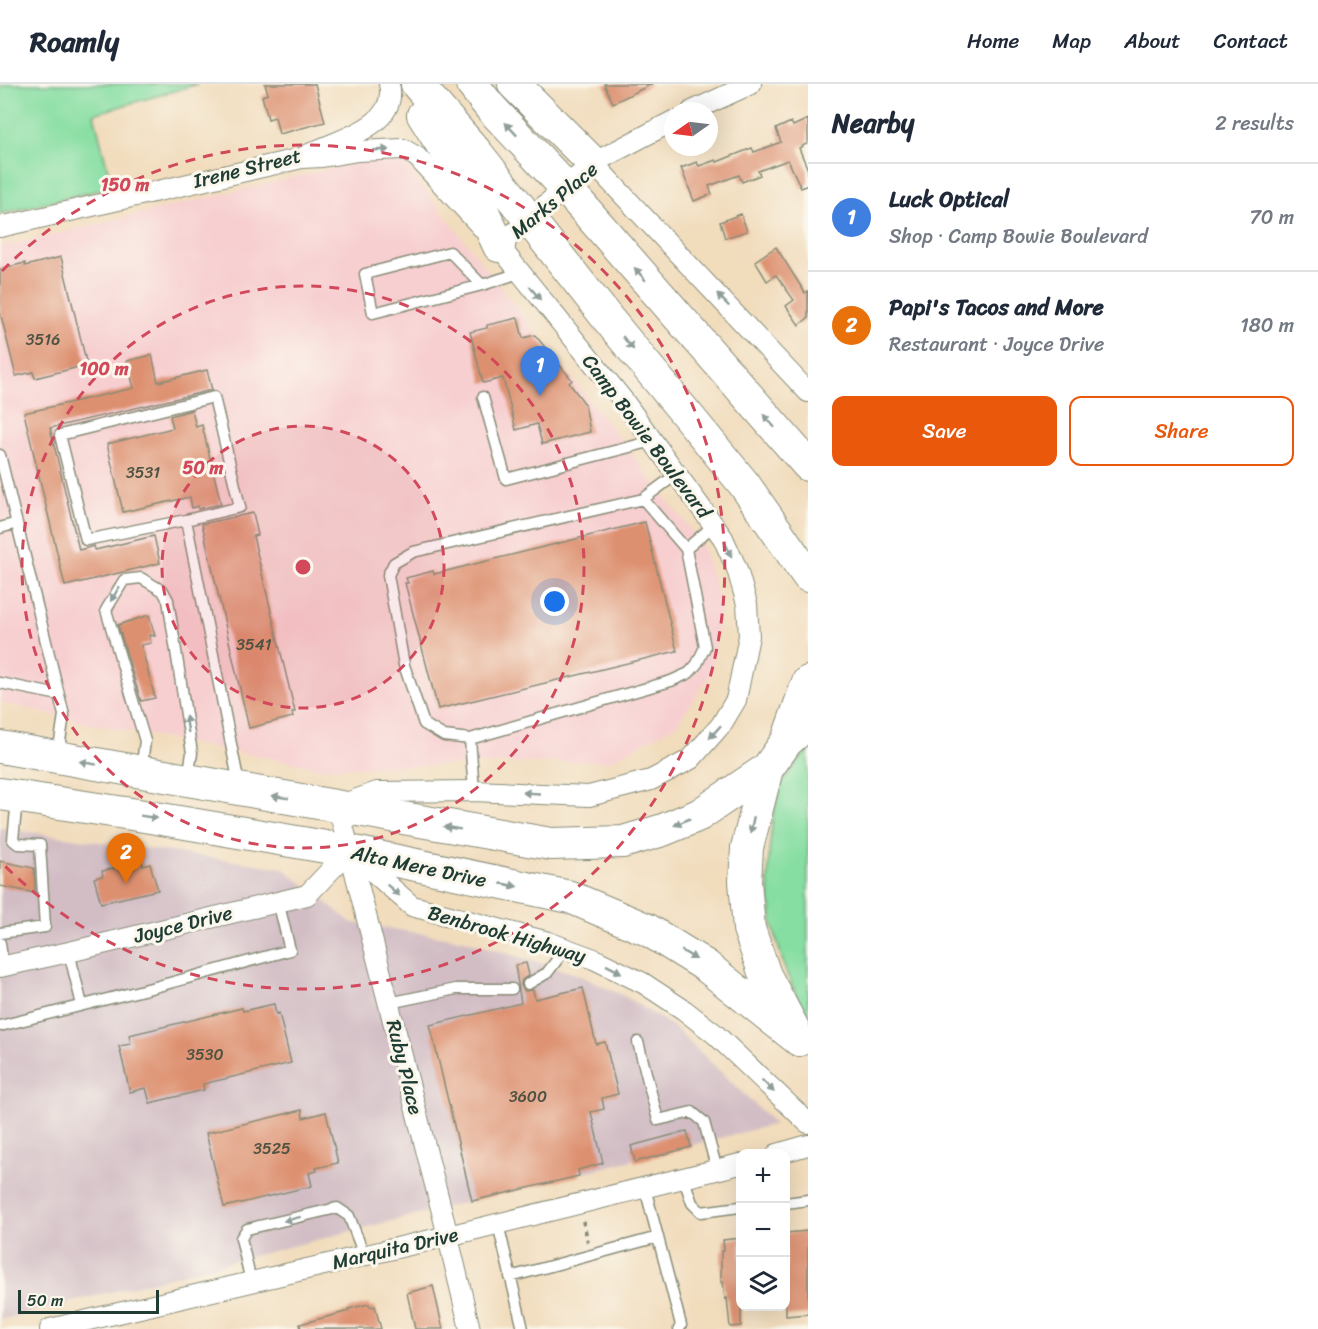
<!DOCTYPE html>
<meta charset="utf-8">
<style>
body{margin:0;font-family:Sriracha,sans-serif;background:#f2f2f3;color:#1f2937}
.controls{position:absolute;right:18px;bottom:18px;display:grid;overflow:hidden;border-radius:12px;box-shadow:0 6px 24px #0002}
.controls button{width:54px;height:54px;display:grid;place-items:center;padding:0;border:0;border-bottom:2px solid #e0e1e3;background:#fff;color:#1f2937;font:30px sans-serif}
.compass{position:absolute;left:664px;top:18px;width:54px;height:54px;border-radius:50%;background:#fff;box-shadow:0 6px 24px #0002;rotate:256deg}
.scale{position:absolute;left:18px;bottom:15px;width:141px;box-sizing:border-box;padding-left:6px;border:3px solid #1f3d34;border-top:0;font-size:16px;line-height:21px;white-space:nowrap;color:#1f3d34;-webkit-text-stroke:4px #fbf7ec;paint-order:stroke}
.you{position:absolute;left:555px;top:518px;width:21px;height:21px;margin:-15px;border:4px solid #fff;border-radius:50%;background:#1a73e8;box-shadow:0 0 0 9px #1a73e833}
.badge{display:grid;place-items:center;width:39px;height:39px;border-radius:50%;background:#ea580c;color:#fff;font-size:20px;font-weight:700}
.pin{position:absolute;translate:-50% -50px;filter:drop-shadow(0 2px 3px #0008)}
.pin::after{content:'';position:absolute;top:32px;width:21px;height:18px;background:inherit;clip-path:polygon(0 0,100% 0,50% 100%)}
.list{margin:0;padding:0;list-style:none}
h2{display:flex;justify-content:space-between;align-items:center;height:78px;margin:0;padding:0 24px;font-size:26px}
h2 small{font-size:20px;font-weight:400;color:#747a83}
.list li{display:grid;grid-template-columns:39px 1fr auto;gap:18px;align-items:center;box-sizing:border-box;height:108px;padding:0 24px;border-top:2px solid #e0e1e3}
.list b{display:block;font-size:22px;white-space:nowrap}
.list p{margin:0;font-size:20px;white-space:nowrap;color:#747a83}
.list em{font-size:20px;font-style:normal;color:#747a83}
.actions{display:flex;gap:12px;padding:18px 24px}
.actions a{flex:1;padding:14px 0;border:2px solid #ea580c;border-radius:12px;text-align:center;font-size:21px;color:#ea580c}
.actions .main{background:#ea580c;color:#fff}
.icon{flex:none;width:33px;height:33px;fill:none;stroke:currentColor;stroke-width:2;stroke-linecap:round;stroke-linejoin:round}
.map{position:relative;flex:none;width:808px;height:1245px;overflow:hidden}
header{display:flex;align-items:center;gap:36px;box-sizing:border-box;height:84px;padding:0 30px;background:#fff;border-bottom:2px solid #e0e1e3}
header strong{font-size:28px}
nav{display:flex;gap:33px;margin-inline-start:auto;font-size:21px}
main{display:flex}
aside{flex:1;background:#fff}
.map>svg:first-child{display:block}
.built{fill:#f7cfd0}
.industrial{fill:#d2bdc5}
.green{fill:#86dea2;stroke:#528e6b;stroke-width:1.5}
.building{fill:#dd906f}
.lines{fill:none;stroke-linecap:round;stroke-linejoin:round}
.lane-casing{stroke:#888c78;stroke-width:13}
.street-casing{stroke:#888c78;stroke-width:22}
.primary-casing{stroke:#888c78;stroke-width:34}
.path{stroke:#888c78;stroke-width:4;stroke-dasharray:4.5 4.5;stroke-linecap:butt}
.lane{stroke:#fff;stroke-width:10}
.street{stroke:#fff;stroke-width:20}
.primary{stroke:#fff;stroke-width:32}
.oneway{fill:#8f9e9a}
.ring{fill:none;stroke:#d1495b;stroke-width:3;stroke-dasharray:10 8}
.labels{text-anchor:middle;stroke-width:6;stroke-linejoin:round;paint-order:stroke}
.number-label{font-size:16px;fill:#4e5243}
.street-label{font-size:20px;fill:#1f3d34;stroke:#fbf7ec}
.centre{fill:#d1495b;stroke:#fbf7ec;stroke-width:3}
.ring-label{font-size:18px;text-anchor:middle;font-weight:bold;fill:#d1495b;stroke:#fbf7ec;stroke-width:6;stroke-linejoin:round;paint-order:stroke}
</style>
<header>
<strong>Roamly</strong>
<nav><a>Home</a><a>Map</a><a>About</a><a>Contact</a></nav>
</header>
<main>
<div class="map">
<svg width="808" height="1245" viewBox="0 0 808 1245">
<rect width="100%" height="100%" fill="#fbf7ec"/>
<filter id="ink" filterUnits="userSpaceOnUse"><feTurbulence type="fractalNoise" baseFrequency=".0167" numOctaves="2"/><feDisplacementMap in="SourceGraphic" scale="12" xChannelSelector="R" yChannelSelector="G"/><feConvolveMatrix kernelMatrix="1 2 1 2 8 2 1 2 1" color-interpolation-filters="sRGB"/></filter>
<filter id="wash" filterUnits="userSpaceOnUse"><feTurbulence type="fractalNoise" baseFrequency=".008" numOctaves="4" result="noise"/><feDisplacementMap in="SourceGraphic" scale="24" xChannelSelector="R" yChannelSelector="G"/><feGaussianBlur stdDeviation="1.35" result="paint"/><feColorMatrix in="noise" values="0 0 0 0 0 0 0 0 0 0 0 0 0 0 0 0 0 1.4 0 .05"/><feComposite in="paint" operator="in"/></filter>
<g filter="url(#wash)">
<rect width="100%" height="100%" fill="#f1dcbc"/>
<path class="built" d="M396 69 701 459 721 522 711 590 676 641 609 677 320 684 76 637 0 618V163Z"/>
<path class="industrial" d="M0 744 283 784 352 839 464 856 579 891 626 913 674 943 775 1040 0 1236Z"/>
<path class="green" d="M9 0H198L94 30 112 103 0 130V3Z
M808 665V939L785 885 773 843 768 797 769 767 773 732 782 698Z"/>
<g id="blocks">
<path class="building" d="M265 0H315L325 38 279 50 275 33 268 35 262 12 268 10Z
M604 0H652L613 19Z
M808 35V59L799 64 808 86V101L801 104 788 76 758 87 760 91 742 98 739 91 709 102 712 110 694 117 681 84 697 78 699 82 716 76 717 78 752 64 754 68 781 58 776 45 791 38 793 42Z
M741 130 747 147 725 154 720 138Z
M776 163 805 209 808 207V234L799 241 786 222 794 216 776 191 767 197 755 177Z
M61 173 87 281 35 294 33 288 16 292 0 228V185L25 179V182Z
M518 234 523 254 535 251 572 296 569 299 585 320 590 348 542 360 537 340 516 346 503 294 483 299 470 248 487 244V241Z
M152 271 158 298 207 286 212 306 50 344 79 466 94 462 95 466 154 452 160 479 65 502 24 329 134 304 127 277Z
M192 326 196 343 202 341 221 420 198 425V422L192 424 190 413 123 428 107 360 173 344 170 332Z
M253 429 258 451 253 452 295 628H292L293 633 249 644 202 440Z
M645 438 677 567 438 625 405 499H408L406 494 433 487 434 490Z
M149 531 155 552 149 551 151 559 141 561 155 614 141 617 118 541Z
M0 777 34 784 35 809 0 802Z
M142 778 143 782 150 780 158 806 101 819 94 794 103 792 102 787Z
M526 879 529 891 522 896 521 901 525 907 533 906 535 915 583 904 596 960 605 958 618 1010 602 1014 604 1025 591 1028 603 1079 578 1086 579 1092 472 1117 430 941 521 919 515 881Z
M274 920 276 930 279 929 291 979 203 1000 204 1006 150 1019 146 1004 130 1008 119 962 131 960 129 951 242 924 243 927Z
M302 1026 303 1034 326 1028 338 1079 316 1084 317 1087 309 1089 312 1102 224 1123 206 1049Z
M687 1047 691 1063 635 1078 631 1062Z
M808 1147V1230L786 1232V1149Z
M741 1154V1242L730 1243 727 1214 725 1215 723 1198H721V1167H724L723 1156Z
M433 1202 443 1245H415L407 1209Z
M369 1220 370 1223 375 1222 381 1245H301L300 1240 349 1227 348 1225Z"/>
</g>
</g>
<g filter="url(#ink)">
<use href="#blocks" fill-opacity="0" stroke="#888c78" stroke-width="1.5"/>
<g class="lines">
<defs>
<path id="lane" d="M482 201 450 168 365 190 373 229 482 201 519 189
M483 313 506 395 653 357
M0 371 64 631 58 670
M643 415 686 465
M186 436 86 456 60 351 214 313 240 423 186 436 239 700
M0 444 17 439
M0 599 59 611
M470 655 444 652 424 640 404 581 388 491 394 479 413 468 643 415 677 390
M141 686 145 657 106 526 124 496 141 494 163 507 168 516 192 669 188 694
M474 707 470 655 671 597 689 589 697 580 705 563 686 465 714 441
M0 849 45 843 40 761 18 760 13 756 17 715
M0 859 3 882
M69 868 82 921
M528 900 547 889 566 864
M389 919 456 905H512
M0 942 155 903 290 866 278 817
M638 958 658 1036 692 1028 704 1038 717 1086
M684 1095 692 1119 701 1128 740 1123
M645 1104 681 1241 679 1245
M786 1119 808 1116
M498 1140 523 1245
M510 1193 658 1153
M251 1198 241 1154 247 1145 337 1124 349 1132 364 1171"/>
<path id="street" d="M692 27 751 0
M302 74 322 73 358 67 403 65 417 73 499 162 623 316 723 454 737 485 747 520 749 552 736 616 721 641 691 675 651 696 589 712 474 707 377 708 338 722 442 1128 470 1245
M593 79 808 308
M0 143 302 74C330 56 400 46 389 0
M499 162 593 79 673 37
M354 771 412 822 548 858 594 875 643 899 684 926 715 950 808 1039
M0 883 69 868 307 811 349 767
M777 1070 808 1061
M50 1245 448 1152 740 1080"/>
<path id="primary" d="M417 0 476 68 608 235 744 400 808 492
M472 0 490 23 566 104 808 381
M514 0 593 79
M423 31 480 121 499 162
M787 657 808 598
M0 663 551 760 623 758 663 746 699 731 767 685
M0 710 138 731 349 767 570 813 648 846 706 882 799 956
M794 946 765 891 749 845 745 797 747 764 767 685 787 657 808 639"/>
</defs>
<use href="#lane" class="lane-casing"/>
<use href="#street" class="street-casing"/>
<use href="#primary" class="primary-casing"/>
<path class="path" d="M583 1137 588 1158"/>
<use href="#lane" class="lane"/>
<use href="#street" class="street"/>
<use href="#primary" class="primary"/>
</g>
<defs><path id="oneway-solid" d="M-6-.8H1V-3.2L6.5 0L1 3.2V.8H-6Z" transform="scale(1.5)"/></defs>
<g class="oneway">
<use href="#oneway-solid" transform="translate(511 45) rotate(-133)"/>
<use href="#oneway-solid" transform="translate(381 66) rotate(-2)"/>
<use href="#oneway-solid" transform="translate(640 190) rotate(-131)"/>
<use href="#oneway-solid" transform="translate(535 209) rotate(51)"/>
<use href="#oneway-solid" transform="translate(723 216) rotate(-134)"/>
<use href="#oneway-solid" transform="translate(628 259) rotate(50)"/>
<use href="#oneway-solid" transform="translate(769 337) rotate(-132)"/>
<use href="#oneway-solid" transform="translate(728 465) rotate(65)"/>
<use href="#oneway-solid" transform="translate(115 510) rotate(121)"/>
<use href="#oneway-solid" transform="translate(187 640) rotate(-99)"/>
<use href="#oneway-solid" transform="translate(715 648) rotate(132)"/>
<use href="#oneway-solid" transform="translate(88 679) rotate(-170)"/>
<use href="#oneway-solid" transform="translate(531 709) rotate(-177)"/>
<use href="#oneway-solid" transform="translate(280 713) rotate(-171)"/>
<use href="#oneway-solid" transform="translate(149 733) rotate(9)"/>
<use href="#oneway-solid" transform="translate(682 738) rotate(156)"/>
<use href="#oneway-solid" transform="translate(752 741) rotate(102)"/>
<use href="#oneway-solid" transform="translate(452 744) rotate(-171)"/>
<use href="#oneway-solid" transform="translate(509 801) rotate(11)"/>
<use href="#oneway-solid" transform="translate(393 806) rotate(41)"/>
<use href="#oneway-solid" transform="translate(689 871) rotate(31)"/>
<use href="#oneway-solid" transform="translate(614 885) rotate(27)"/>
<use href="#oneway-solid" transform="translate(768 1002) rotate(45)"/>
<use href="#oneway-solid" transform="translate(292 1135) rotate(166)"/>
</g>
</g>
<circle cx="303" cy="483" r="141" fill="#d1495b" fill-opacity=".12"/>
<g class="ring">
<circle cx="303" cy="483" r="141"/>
<circle cx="303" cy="483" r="281"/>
<path d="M2 187A422 422 0 1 1 2 779"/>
</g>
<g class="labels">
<g class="number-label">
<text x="43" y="261">3516</text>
<text x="143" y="394">3531</text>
<text x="254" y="566">3541</text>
<text x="205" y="976">3530</text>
<text x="528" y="1018">3600</text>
<text x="272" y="1070">3525</text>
</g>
<g class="street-label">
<text transform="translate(247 84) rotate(-14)" y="7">Irene Street</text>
<text transform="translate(554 116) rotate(-40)" y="7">Marks Place</text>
<text transform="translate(647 352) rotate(53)" y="7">Camp Bowie Boulevard</text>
<text transform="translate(419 782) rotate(12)" y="7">Alta Mere Drive</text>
<text transform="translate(183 840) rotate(-14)" y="7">Joyce Drive</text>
<text transform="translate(507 850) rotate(16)" y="7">Benbrook Highway</text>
<text transform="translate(405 983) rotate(76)" y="7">Ruby Place</text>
<text transform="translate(395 1164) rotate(-13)" y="7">Marquita Drive</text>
</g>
</g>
<circle cx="303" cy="483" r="9" class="centre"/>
<g class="ring-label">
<text x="125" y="107">150 m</text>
<text x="104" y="291">100 m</text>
<text x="203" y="390">50 m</text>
</g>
</svg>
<div class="controls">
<button>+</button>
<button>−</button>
<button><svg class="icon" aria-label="layers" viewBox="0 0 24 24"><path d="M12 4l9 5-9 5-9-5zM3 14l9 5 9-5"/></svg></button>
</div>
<svg class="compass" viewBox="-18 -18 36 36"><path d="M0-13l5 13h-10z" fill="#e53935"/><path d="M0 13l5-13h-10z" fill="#747a83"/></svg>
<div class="scale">50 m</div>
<div class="you"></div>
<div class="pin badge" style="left:540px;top:312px;background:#3f7fe0">1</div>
<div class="pin badge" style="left:126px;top:799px;background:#e8710a">2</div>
</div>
<aside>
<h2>Nearby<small>2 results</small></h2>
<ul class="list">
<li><span class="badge" style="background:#3f7fe0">1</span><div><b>Luck Optical</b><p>Shop · Camp Bowie Boulevard</p></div><em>70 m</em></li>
<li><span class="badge" style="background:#e8710a">2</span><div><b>Papi's Tacos and More</b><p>Restaurant · Joyce Drive</p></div><em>180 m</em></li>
</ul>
<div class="actions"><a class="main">Save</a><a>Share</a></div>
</aside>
</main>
